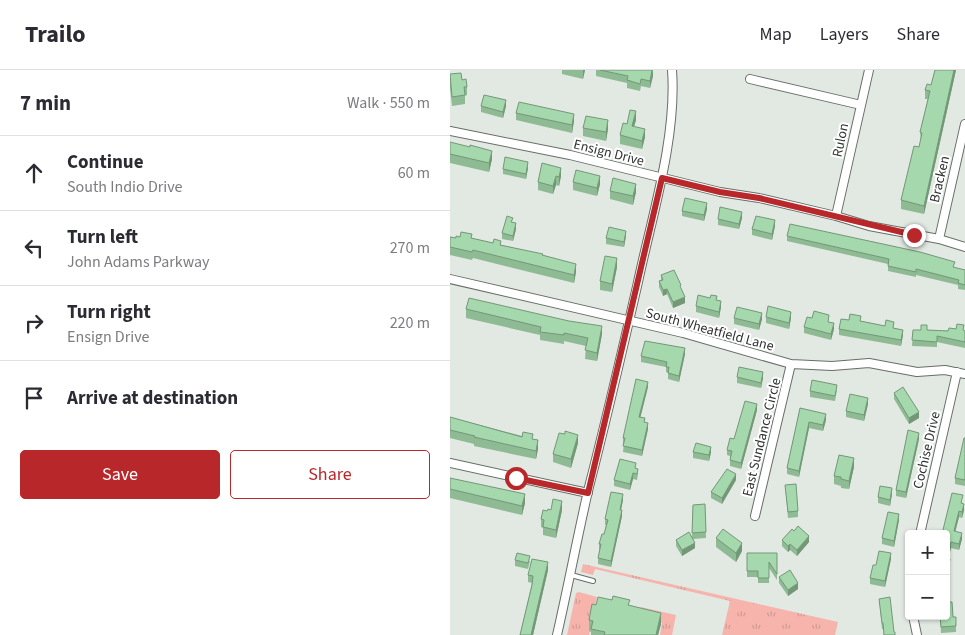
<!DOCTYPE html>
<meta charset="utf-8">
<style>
body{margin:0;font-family:"Source Sans 3",sans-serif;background:#f7f7f7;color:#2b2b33}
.controls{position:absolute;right:15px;bottom:15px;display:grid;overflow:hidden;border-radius:5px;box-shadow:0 1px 4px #0004}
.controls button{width:45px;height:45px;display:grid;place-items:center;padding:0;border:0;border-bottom:1px solid #e1e1e2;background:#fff;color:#2b2b33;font:25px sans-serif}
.stop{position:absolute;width:15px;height:15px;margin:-11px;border:4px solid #b8282b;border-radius:50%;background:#fff}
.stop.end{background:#b8282b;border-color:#fff;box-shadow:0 1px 5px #0008}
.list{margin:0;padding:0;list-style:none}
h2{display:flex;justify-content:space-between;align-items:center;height:65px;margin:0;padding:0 20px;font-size:21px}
h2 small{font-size:16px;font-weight:400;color:#7c7c81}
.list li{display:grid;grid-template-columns:32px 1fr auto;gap:15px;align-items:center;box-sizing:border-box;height:75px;padding:0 20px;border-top:1px solid #e1e1e2}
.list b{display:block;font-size:19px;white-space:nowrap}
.list p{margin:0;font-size:16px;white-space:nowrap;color:#7c7c81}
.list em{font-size:16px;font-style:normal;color:#7c7c81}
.actions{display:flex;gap:10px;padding:15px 20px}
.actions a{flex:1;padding:11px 0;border:1px solid #b8282b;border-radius:5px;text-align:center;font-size:18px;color:#b8282b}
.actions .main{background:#b8282b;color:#fff}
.icon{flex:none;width:28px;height:28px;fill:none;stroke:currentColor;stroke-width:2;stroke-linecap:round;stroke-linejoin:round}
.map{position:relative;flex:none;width:515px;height:565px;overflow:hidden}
header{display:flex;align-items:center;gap:30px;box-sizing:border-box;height:70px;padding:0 25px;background:#fff;border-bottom:1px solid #e1e1e2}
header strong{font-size:24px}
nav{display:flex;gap:28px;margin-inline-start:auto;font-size:18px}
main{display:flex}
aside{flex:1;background:#fff}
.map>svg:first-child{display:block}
.grass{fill:url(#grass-tufts)}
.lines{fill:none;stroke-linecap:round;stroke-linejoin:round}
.lane-casing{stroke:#676e68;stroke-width:6}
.street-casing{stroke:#676e68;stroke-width:10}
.lane{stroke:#fff;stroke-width:4}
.street{stroke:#fff;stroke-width:8}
.wall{fill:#8eba94}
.shaded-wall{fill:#749778}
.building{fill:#a5d8ac;stroke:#749778}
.route{stroke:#b8282b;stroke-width:6}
.labels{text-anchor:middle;stroke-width:4;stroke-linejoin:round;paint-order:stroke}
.street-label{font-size:14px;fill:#2f3230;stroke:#fff}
</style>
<header>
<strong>Trailo</strong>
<nav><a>Map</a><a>Layers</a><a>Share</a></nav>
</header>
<main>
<aside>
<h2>7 min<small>Walk · 550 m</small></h2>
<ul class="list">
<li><svg class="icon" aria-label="ahead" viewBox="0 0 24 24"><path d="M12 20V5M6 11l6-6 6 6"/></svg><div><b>Continue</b><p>South Indio Drive</p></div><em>60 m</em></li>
<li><svg class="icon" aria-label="left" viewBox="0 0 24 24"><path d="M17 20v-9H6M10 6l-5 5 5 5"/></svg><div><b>Turn left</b><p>John Adams Parkway</p></div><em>270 m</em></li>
<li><svg class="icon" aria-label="right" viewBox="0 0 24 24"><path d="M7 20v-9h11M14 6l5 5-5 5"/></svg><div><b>Turn right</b><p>Ensign Drive</p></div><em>220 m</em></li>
<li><svg class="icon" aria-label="arrive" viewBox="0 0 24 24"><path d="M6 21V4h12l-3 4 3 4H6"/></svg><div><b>Arrive at destination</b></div></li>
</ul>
<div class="actions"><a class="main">Save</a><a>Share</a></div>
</aside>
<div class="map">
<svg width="515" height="565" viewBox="0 0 515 565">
<defs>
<pattern id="grass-tufts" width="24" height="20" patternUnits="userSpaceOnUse" patternTransform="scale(1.25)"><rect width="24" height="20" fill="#f6b4ad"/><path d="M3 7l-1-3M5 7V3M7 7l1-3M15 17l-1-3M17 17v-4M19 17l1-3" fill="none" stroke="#d39b95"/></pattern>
</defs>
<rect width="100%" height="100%" fill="#e2e9e3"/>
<path class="grass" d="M133 494 388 552 385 565H272L280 531 145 499 143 505 131 502Z
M129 522 147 527 139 565H117L126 523Z
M191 537 226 545 222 565H210L212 553 198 550 189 545Z"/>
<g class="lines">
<defs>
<path id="lane" d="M121 505 143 511"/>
<path id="street" d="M300 9 411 35
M0 61 120 85 270 122 309 128 386 146 419 156 489 169 515 177
M386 146 419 0
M489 169 515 54
M0 209 233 263 341 294 382 296 419 293 467 302 495 300 515 304
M0 393 138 423
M305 446 341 294
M470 464 507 302
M463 546 467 565
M107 565C118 517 127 469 138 421 156 351 172 282 188 212 202 146 227 67 222 0"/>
</defs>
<use href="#lane" class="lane-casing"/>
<use href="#street" class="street-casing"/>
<use href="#lane" class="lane"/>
<use href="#street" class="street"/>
</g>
<path class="wall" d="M112 0H135L133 9 112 4Z
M146 0H203V6L200 18 191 16 190 21 177 18V13L146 6Z
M485 0H506L474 144 451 139V130L469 77 471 71 470 62 478 29H475V20L481 15Z
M0 4 17 17V25L15 26V34L2 36 0 18Z
M31 36H56L53 48 31 42Z
M66 43 124 51 122 63 66 50Z
M186 50 184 56 195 67 192 79 170 74V65L177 54Z
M133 58 158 59 156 71 133 66Z
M0 72 42 89 39 102 0 93Z
M78 98 76 109 53 104V99Z
M111 98V106L109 116 106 115 103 124 88 120V112Z
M123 112 150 114 147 126 123 120Z
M160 121 186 122 183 135 160 129Z
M257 139 254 151 232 146V141Z
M292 148 289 159 268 155V149Z
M63 152 66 159 63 171 52 169V163Z
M325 156 322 170 302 165V159Z
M176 166 174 177 156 174V168Z
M337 166 505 198 515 200V220L508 219V215L466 205V207L438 201V194L337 171Z
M0 167 6 168H22L93 185 126 202 124 213 23 188 22 190 0 185Z
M167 197 162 222 150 220V211Z
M211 205 231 219 235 233 223 238 217 224 213 226 209 217V211L211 210Z
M267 230 271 237 269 248 246 242V236Z
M16 239 152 264 147 291 135 289 136 276 114 271V274L90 270V265L16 248Z
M316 247 341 248 339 259 316 253Z
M284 248 312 249 309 260 284 254Z
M399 250 411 251 444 258 453 265 451 276 389 265V259Z
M379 252 384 259 381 270 354 263V257Z
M463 260 515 261V278L487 272V277L462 276Z
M235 284 229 312 218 309V303L216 302V297L191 292V286Z
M287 307 313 308 311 318 287 313Z
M198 317 190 347 195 352 198 359 192 386 173 382 174 374H173V368Z
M387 320 385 331 360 327V321Z
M444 323 469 348 459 354 444 329Z
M418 334 414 351 396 347V341Z
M350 338 376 350 373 361 359 358 349 407 337 404V398Z
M307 340 291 399 280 396V386L277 385V380Z
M0 347 83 369 88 379 86 389 24 376V374L0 368Z
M515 368V416L505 414V408Z
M469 369 456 428 446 426V420Z
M128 373 121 398 103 392V384Z
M243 382H261L259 391 243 388Z
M404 397 399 419 391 418V416L384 414V406Z
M186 398 188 404 187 410 183 409 180 420 164 416V410Z
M0 408 75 433 72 445 0 428Z
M286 410 272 434 261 428V422Z
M335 415 348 441V447L338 448Z
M442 424 440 436 428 433V427Z
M173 430 171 440 172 446 161 497 148 494V488L150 480 149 479V474L154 464 156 455H155V449Z
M513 431 512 434 514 440 512 448 509 447 505 461 512 469 509 480 501 478 498 488 500 494 496 518V464Z
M255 434 256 468 243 469 245 478 232 486 226 476V470L242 468 243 435Z
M112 440 106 468 93 465V458L91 457V449L97 441Z
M449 450 444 477 432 474V468Z
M266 468 292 481 286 492 266 477Z
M332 470 359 472 347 486 340 480 338 482 332 476Z
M297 483H327V510L319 498V513H308V507H297Z
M441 489 435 517 420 514V508L426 495Z
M65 490 80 491 78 499 65 496Z
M98 500 83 565H70L82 513 78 512V505Z
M329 507 348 519 338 526 329 513Z
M429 529 444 562 432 559Z
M146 535H180L211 554 208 565H141V562L139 561V550Z
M490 546 506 547V562L491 563Z"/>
<path class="shaded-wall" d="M133 0H135L133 9Z
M203 0V6L200 18V11Z
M504 0H506L474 144V136Z
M56 30V36L53 48V42Z
M186 41V50L182 64V56Z
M124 44V51L122 63V55Z
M158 50V59L156 71V62Z
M195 59V67L192 79V71Z
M42 81V89L39 102V93Z
M78 92V98L76 109V104Z
M111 98V106L109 116V107Z
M106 106V115L103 124V116Z
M150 106V114L147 126V118Z
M186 114V122L183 135V126Z
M257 133V139L254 151V145Z
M292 142V148L289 159V154Z
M325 150V156L322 170V164Z
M66 153V159L63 171V166Z
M176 161V166L174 177V172Z
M167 188V197L162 222V214Z
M126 194V202L124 213V205Z
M217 219V224L213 226V220Z
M235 227V233L223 238V232Z
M271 231V237L269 248V242Z
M341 242V248L339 259V253Z
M312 243V249L309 260V254Z
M384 253V259L381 270V264Z
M152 256V264L147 291V283Z
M453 260V265L451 276V270Z
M235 278V284L229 312V306Z
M313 302V308L311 318V313Z
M198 312V317L189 353V347Z
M418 328V334L414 351V345Z
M307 334V340L291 399V393Z
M469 342V348L459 354V348Z
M376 344V350L373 361V355Z
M359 352V358L349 407V401Z
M198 353V359L192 386V380Z
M469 363V369L456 428V422Z
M128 365V373L121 398V389Z
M88 370V379L86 389V381Z
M261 377V382L259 391V385Z
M404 388V397L399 419V411Z
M183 403V409L180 420V414Z
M286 404V410L272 434V428Z
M442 418V424L440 436V430Z
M75 424V433L72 445V436Z
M173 424V430L170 445V440Z
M112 431V440L106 468V460Z
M514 434V440L512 448V442Z
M172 440V446L161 497V491Z
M509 441V447L504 467V461Z
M449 444V450L444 477V471Z
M512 463V469L509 480V474Z
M359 466V472L347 486V480Z
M501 472V478L497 494V488Z
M245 473V478L232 486V480Z
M292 473V481L286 492V483Z
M340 474V480L338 482V476Z
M441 483V489L435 517V511Z
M500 489V494L496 518V512Z
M98 492V500L83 565H81Z
M348 513V519L338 526V520Z
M211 543V554L208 565H206Z"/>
<path class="building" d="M150 0H202L200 11 191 9 190 14 177 10 178 6Z
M485 0H504L474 136 451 130 464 76 469 77 472 63 470 62 480 21 475 20 477 14 481 15Z
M11 3 12 10 16 9 17 17H14L15 25 2 27 0 4Z
M34 25 56 30 53 42 31 36Z
M69 32 124 44 122 55 66 43Z
M180 40 186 41 182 56 195 59 192 71 170 65 173 53 177 54Z
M136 46 158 50 156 62 133 58Z
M0 72 20 77V75L42 81 39 93 0 84Z
M55 87 78 92 76 104 53 99Z
M92 93 111 98 109 107 106 106 103 116 88 112Z
M126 100 150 106 147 118 123 112Z
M163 108 186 114 183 126 160 121Z
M235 128 257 133 254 145 232 141Z
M270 137 292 142 289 154 268 149Z
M57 146 63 148 61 152 66 153 63 166 52 163Z
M306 146 325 150 322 164 302 159Z
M340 154 470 182 505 192 503 197 515 200V215L508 213 509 210 466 199V202L438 196 439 189 337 166Z
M159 157 176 161 174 172 156 168Z
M11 162 22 164 21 168 43 173 44 169 51 171 50 175 93 184 92 185 126 194 124 205 23 180 22 182 0 177V167L6 168V166L10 167Z
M155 186 167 188 162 214 150 211Z
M224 200 231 215 230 216 235 227 223 232 217 219 213 220 209 211 213 210 211 205Z
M248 225 260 228 261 225 267 226 266 230 271 231 269 242 246 236Z
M19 228 119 251 152 256 147 283 135 280 138 268 114 263V265L90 262 91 257 16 239Z
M318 236 341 242 339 253 316 247Z
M287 237 312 243 309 254 284 248Z
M364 241 379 245 378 252 384 253 381 264 354 257 357 247 362 248Z
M400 244 411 246 410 251 435 256 436 250 444 252 443 258 453 260 451 270 389 259 391 249 399 250Z
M507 254 514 255 513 260 515 261V272L487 266V272L462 270 463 260H471V255H477V260L498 261 499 258 506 259Z
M195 271 235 278 229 306 218 303 219 297H216L217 292 191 286Z
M289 297 313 302 311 313 287 307Z
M186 309 198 312 189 347 195 348 194 352 198 353 192 380 173 376 175 368H173Z
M362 310 387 315 385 326 360 321Z
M453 317 469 342 459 348 444 323Z
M400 324 418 328 414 345 396 341Z
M295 331 307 334 291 393 280 390 282 381 277 380 280 368 284 369Z
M350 338 376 344 373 355 359 352 349 401 337 398Z
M0 347 72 367 73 362 83 364 82 369 88 370 86 381 24 367 25 366 0 360Z
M458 360 469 363 456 422 446 420Z
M115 361 128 365 121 389 103 384 109 363 115 364Z
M514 368H515V410L505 408Z
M246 373 261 377 259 385 243 382Z
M389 385 404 388 399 411 391 409V407L384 406Z
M170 389 186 393 185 398 188 399 187 404 183 403 180 414 164 410Z
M277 399 286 404 272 428 261 422Z
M0 408 75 424 72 436 0 419Z
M346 414 348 441 338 442 335 415Z
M430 416 442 418 440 430 428 427Z
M161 422 173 424 170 440H172L161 491 148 488 151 474H149L152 464H154L158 450 155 449Z
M502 423 513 425 511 433 514 434 512 442 509 441 504 461 512 463 509 474 501 472 497 488 500 489 496 512V464H492Z
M103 429 112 431 106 460 93 457 94 450 91 449 93 440 97 441 98 439 101 440Z
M255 434 256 462 242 463 243 435Z
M438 442 449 444 444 471 432 468Z
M348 456 359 466 347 480 340 474 338 476 332 470 342 459 344 461Z
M273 459 292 473 286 483 266 468Z
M239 462 245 473 232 480 226 470Z
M429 481 441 483 435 511 420 508 423 495H426Z
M67 483 80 486 78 493 65 490Z
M297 483H327V504L319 492V508H308V501H297Z
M82 489 98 492 81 565H70L82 515 83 506 78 505Z
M340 500 348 513 338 520 329 507Z
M163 526 180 530 178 535 211 543 206 565H154L155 562 141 559 143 551 139 550 142 534 146 535 148 527 162 530Z
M440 527 444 562H445V565H434L433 553H432L429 529Z
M496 532H502L503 547H506V556L491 557 490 546H496Z"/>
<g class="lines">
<path class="route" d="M66 408 138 423 212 108 270 122 309 128 464 165"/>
</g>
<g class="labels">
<g class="street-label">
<text transform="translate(390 70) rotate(-78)" y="5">Rulon</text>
<text transform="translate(159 82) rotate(14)" y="5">Ensign Drive</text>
<text transform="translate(489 109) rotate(-77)" y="5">Bracken</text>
<text transform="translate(260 259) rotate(15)" y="5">South Wheatfield Lane</text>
<text transform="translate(311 367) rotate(-76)" y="5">East Sundance Circle</text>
<text transform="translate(476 380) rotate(-77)" y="5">Cochise Drive</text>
</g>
</g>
</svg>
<div class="controls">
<button>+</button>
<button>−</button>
</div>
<div class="stop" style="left:66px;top:408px"></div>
<div class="stop end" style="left:464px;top:165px"></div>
</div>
</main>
